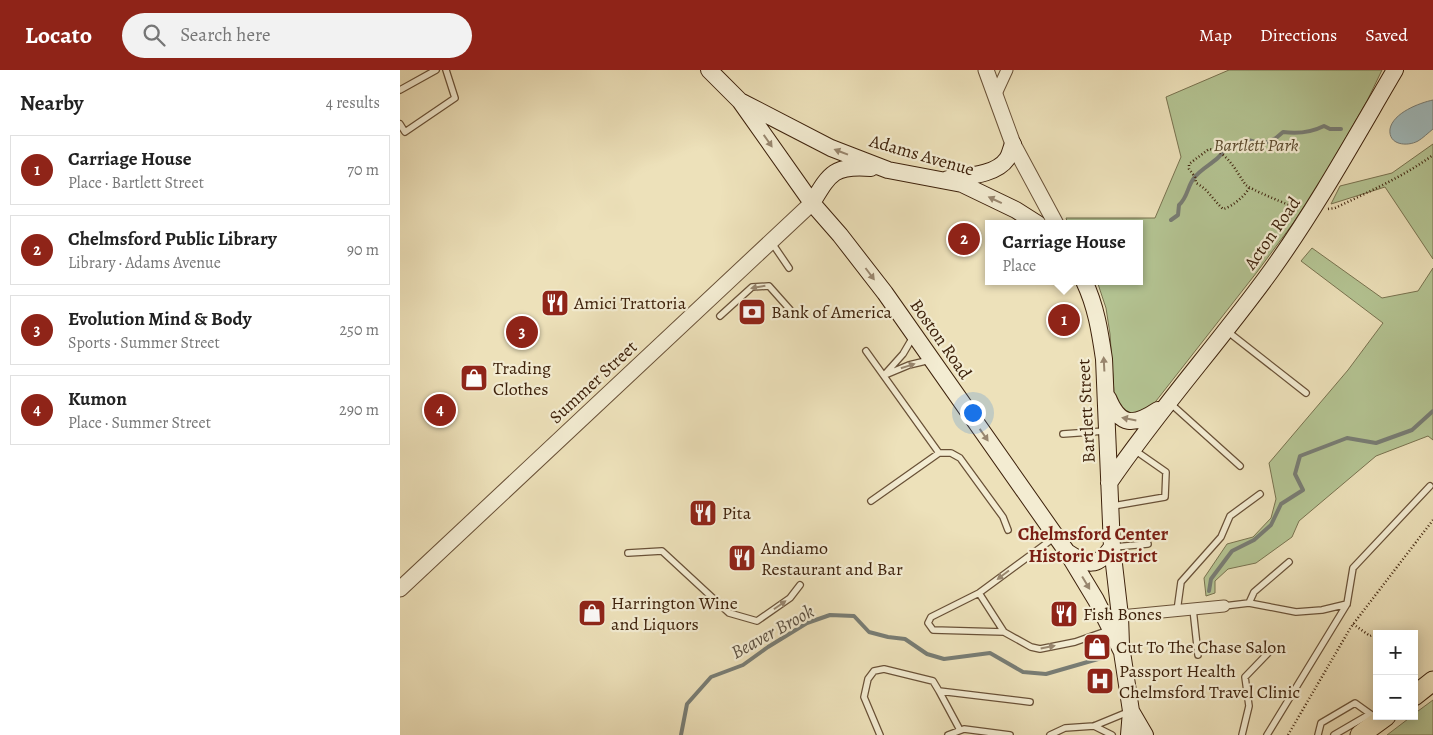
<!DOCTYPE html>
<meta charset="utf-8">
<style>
body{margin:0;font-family:Alegreya,serif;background:#f2f2f2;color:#222}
.controls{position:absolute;right:15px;bottom:15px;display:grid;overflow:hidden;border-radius:0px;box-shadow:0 2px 12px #0003}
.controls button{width:45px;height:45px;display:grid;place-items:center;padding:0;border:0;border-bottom:1px solid #e0e0e0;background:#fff;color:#222;font:25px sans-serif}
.you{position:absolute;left:572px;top:342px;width:18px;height:18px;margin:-12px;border:4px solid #fff;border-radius:50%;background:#1a73e8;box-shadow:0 0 0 8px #1a73e833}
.badge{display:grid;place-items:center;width:32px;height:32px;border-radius:50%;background:#8f2418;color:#fff;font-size:16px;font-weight:700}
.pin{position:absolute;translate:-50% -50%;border:2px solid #fff;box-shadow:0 1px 5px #0006}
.popup{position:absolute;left:585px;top:150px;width:158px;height:65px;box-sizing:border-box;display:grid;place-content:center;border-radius:0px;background:#fff;filter:drop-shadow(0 1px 4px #0005);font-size:16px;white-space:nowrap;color:#767676}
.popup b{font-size:19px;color:#222}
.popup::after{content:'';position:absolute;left:50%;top:100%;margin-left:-10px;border:10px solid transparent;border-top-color:#fff}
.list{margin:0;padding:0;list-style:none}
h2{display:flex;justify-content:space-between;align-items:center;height:65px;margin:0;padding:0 20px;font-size:21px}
h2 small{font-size:16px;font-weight:400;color:#767676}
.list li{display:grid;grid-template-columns:32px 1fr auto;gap:15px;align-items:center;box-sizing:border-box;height:70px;margin:0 10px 10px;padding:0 10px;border:1px solid #e0e0e0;border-radius:0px}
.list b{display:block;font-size:19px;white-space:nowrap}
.list p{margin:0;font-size:16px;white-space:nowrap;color:#767676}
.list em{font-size:16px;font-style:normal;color:#767676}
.icon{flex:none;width:28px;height:28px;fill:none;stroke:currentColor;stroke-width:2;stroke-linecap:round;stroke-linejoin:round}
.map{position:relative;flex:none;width:1033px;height:665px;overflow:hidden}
header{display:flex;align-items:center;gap:30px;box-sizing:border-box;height:70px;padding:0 25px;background:#8f2418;color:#fff}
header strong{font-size:24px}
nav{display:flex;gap:28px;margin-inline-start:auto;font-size:18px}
.search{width:350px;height:45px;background:#f2f2f2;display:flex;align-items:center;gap:12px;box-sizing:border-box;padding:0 18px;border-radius:28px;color:#767676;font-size:19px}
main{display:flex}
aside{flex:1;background:#fff}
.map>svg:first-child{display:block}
.green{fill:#b4c493;stroke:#78724f}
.water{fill:#a0babc;stroke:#787d75}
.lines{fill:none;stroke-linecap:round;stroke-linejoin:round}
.stream{stroke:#787d75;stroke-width:4}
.service-casing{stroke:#695137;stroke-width:8}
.minor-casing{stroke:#695137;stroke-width:13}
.tertiary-casing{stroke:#695137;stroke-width:17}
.secondary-casing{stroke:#3d210b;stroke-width:18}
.primary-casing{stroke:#3d210b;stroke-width:21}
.path{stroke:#3d210b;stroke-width:2.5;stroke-dasharray:1 2.5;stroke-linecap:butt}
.service{stroke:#f3ecd2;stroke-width:5.5}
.minor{stroke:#f3ecd2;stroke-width:11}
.tertiary{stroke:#f3ecd2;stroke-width:15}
.secondary{stroke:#f3ecd2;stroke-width:16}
.primary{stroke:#ede1ba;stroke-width:19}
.oneway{fill:#98866e}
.labels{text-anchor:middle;stroke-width:4.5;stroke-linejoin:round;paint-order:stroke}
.park-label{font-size:18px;font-style:italic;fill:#5b4a2d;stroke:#f3ecd2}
.street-label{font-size:18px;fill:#3d210b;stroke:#f3ecd2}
.poi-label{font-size:18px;fill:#3d210b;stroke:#f3ecd2;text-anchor:start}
.neighbourhood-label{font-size:19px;font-weight:bold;fill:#7a1f14;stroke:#f3ecd2}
.water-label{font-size:19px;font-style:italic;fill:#5b4f40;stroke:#f3ecd2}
</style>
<header>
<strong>Locato</strong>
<div class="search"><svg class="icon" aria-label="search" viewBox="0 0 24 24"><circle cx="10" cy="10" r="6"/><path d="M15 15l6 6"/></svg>Search here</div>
<nav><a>Map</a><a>Directions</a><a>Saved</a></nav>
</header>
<main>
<aside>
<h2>Nearby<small>4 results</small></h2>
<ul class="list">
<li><span class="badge">1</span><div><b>Carriage House</b><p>Place · Bartlett Street</p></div><em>70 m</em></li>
<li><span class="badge">2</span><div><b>Chelmsford Public Library</b><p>Library · Adams Avenue</p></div><em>90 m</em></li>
<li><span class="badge">3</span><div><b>Evolution Mind &amp; Body</b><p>Sports · Summer Street</p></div><em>250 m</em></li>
<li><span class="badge">4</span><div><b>Kumon</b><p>Place · Summer Street</p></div><em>290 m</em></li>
</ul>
</aside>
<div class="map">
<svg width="1033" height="665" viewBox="0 0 1033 665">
<rect width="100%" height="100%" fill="#ede1ba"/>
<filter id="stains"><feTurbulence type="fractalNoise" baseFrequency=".004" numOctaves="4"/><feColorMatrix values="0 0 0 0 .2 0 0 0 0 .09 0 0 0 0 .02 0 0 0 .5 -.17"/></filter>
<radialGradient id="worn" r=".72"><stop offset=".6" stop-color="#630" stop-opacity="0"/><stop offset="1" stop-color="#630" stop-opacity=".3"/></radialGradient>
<path class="green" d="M829 0H982L967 31 918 116 894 152 857 202 749 340 735 345 721 340 714 323 710 264 706 238 697 211H739V154H668L666 148H755L781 87 766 27Z
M1033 74V189L985 117 931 134 940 116 992 103Z
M912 178 982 228 1018 221 1033 198V370L1028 366 976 386 899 451 892 467 856 493 828 499 815 511V523L806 526 804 508 827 474 853 467 871 448 876 429 869 393 948 300 983 253 901 191Z
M1033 630V665H987L1012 646H1014V644Z"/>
<path class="water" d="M1033 30V59C1028 63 1023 68 1018 71 1007 77 988 75 990 59 993 43 1019 33 1033 30Z"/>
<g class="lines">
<path class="stream" d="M771 150 778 145 779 135C788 127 787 117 794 108 804 95 818 93 827 76L848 70 863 74 876 68 883 62C898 64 910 63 924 56L930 59H941
M809 521 811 509 832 481 854 470 871 455 881 434 903 420 895 404 900 386 947 368 976 373 1012 360 1033 341
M281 665 287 634 311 607 343 595 368 577 407 553 430 545 454 546 469 562 488 567 505 569 527 584 544 589 590 583 623 602 646 604 705 587"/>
<defs>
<path id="service" d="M0 20 36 0
M0 54 5 62 55 28 46 0
M372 173 389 198
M320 246 352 217 369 216 393 243
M827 261 906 323
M466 281 539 383 471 431
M486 303 503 284 513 267
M485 305 509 295 530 290
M770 333 840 396
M663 364 705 361
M539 383H551L560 388 603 447 608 460
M713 436 765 427 766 402 733 379
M714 477 748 474
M228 483 262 481 329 543 357 551 390 528 400 515
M579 523 604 562 631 577 640 579 675 572 709 560
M849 533 854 522 889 492
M824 536 849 533 896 542 922 540 947 534
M793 539 798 585
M777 541 781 512 821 467 830 446 860 424
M604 562 533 560 528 553 531 547 579 523 655 467
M539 621 560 660
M694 656 712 665
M480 665 464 627 468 609 474 601 484 599 533 611 539 621 630 632
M548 665 564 659 610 665
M650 665 665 658 694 656 728 642
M842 665 849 636 845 607 872 579
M867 665 947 534 953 498 1030 416
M918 665 921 653 955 633 976 648
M934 665 970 644"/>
<path id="minor" d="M595 26 607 0
M720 546 824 536"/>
<path id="tertiary" d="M586 0 613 74 656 154
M0 519 412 133"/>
<path id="secondary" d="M309 0 340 31 412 133 440 165 485 223 667 482 696 530 722 582 731 641 729 665
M342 32 431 78 488 100 562 114 616 140 638 154
M548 109C567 106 596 105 607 89 610 85 611 78 613 74
M412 133C430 103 434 95 471 98
M684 211C696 236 700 262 704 289L712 477 720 546 721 575
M708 328C720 357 734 356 758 340
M709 413C759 339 819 273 871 201 917 137 955 68 995 0
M667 482C688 496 697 498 712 477
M731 641 745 665"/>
<path id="primary" d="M1014 626 1033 611
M960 665 986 646"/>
</defs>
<use href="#service" class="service-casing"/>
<use href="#minor" class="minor-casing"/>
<use href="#tertiary" class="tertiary-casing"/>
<use href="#secondary" class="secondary-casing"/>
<use href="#primary" class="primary-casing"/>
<path class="path" d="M849 118C845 126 832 137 823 139 813 130 808 119 796 113L795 107 789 99V94L809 79C827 81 836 101 845 114 848 119 890 135 898 139
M928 139 935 138C968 122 1003 107 1033 85
M953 554 970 566 980 562
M888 665 951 557 1033 450"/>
<use href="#service" class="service"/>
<use href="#minor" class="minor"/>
<use href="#tertiary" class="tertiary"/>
<use href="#secondary" class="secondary"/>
<use href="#primary" class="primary"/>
</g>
<defs><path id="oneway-solid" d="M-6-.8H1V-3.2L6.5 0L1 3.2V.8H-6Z" transform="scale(1.25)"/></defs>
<g class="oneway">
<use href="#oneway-solid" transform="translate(368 71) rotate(55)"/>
<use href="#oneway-solid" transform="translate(441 82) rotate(-159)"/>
<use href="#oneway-solid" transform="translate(595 130) rotate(-155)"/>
<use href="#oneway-solid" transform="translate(470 204) rotate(53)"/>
<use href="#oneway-solid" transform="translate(358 217) rotate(170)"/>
<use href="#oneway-solid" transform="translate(704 294) rotate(-93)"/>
<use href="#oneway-solid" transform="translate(508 296) rotate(-18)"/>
<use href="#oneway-solid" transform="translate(729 349) rotate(-169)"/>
<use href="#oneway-solid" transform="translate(584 365) rotate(55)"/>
<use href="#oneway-solid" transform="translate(603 505) rotate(143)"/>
<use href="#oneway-solid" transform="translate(686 513) rotate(59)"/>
<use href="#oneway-solid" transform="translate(380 535) rotate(-35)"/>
<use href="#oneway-solid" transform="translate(648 577) rotate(-11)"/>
</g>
<defs>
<symbol id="restaurant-square" viewBox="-11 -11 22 22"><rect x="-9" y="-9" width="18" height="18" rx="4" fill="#8f2418" stroke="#f3ecd2"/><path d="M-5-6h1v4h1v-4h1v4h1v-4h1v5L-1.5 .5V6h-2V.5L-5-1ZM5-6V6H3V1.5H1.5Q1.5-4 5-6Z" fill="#fff"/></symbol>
<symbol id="bank-square" viewBox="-11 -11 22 22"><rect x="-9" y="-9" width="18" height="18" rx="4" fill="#8f2418" stroke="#f3ecd2"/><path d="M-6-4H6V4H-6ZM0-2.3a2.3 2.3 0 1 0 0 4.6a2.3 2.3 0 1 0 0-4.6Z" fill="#fff"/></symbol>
<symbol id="shop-square" viewBox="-11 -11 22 22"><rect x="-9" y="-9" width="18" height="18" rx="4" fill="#8f2418" stroke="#f3ecd2"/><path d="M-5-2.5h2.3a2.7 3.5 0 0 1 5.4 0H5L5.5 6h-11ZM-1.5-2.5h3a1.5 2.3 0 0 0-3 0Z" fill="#fff"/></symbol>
<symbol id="hospital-square" viewBox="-11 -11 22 22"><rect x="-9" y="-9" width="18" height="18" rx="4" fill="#8f2418" stroke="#f3ecd2"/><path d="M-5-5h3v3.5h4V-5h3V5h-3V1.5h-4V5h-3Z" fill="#fff"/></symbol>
</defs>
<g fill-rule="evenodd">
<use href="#restaurant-square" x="139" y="217" width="32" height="32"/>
<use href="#bank-square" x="336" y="226" width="32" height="32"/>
<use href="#shop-square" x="58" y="292" width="32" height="32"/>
<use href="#restaurant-square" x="287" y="427" width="32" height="32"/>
<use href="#restaurant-square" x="326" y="472" width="32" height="32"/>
<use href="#shop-square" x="176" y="527" width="32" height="32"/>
<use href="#restaurant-square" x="648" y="528" width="32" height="32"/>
<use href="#shop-square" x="681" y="561" width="32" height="32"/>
<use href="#hospital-square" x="684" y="595" width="32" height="32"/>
</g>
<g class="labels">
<g class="park-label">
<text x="856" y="81">Bartlett Park</text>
</g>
<g class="street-label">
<text transform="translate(522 85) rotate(16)" y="6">Adams Avenue</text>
<text transform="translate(872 163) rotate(-55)" y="6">Acton Road</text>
<text transform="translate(541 269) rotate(55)" y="6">Boston Road</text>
<text transform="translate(193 312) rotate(-43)" y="6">Summer Street</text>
<text transform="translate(686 341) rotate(-93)" y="6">Bartlett Street</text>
</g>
<g class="poi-label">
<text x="174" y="239">Amici Trattoria</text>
<text x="371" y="248">Bank of America</text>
<text x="93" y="304">Trading<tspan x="93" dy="21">Clothes</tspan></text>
<text x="322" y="449">Pita</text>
<text x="361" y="484">Andiamo<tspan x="361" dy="21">Restaurant and Bar</tspan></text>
<text x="211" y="539">Harrington Wine<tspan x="211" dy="21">and Liquors</tspan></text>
<text x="683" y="550">Fish Bones</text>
<text x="716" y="583">Cut To The Chase Salon</text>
<text x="719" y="607">Passport Health<tspan x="719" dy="21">Chelmsford Travel Clinic</tspan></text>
</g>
<g class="neighbourhood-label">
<text x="693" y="470">Chelmsford Center<tspan x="693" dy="22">Historic District</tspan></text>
</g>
<g class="water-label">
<text transform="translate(372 561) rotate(-29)" y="7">Beaver Brook</text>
</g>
</g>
<rect width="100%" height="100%" filter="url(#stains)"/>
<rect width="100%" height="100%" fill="url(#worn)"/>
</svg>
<div class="controls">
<button>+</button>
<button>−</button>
</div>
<div class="you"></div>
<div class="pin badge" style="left:664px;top:250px">1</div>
<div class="popup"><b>Carriage House</b>Place</div>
<div class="pin badge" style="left:564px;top:169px">2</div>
<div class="pin badge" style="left:122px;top:262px">3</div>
<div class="pin badge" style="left:40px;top:340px">4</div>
</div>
</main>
